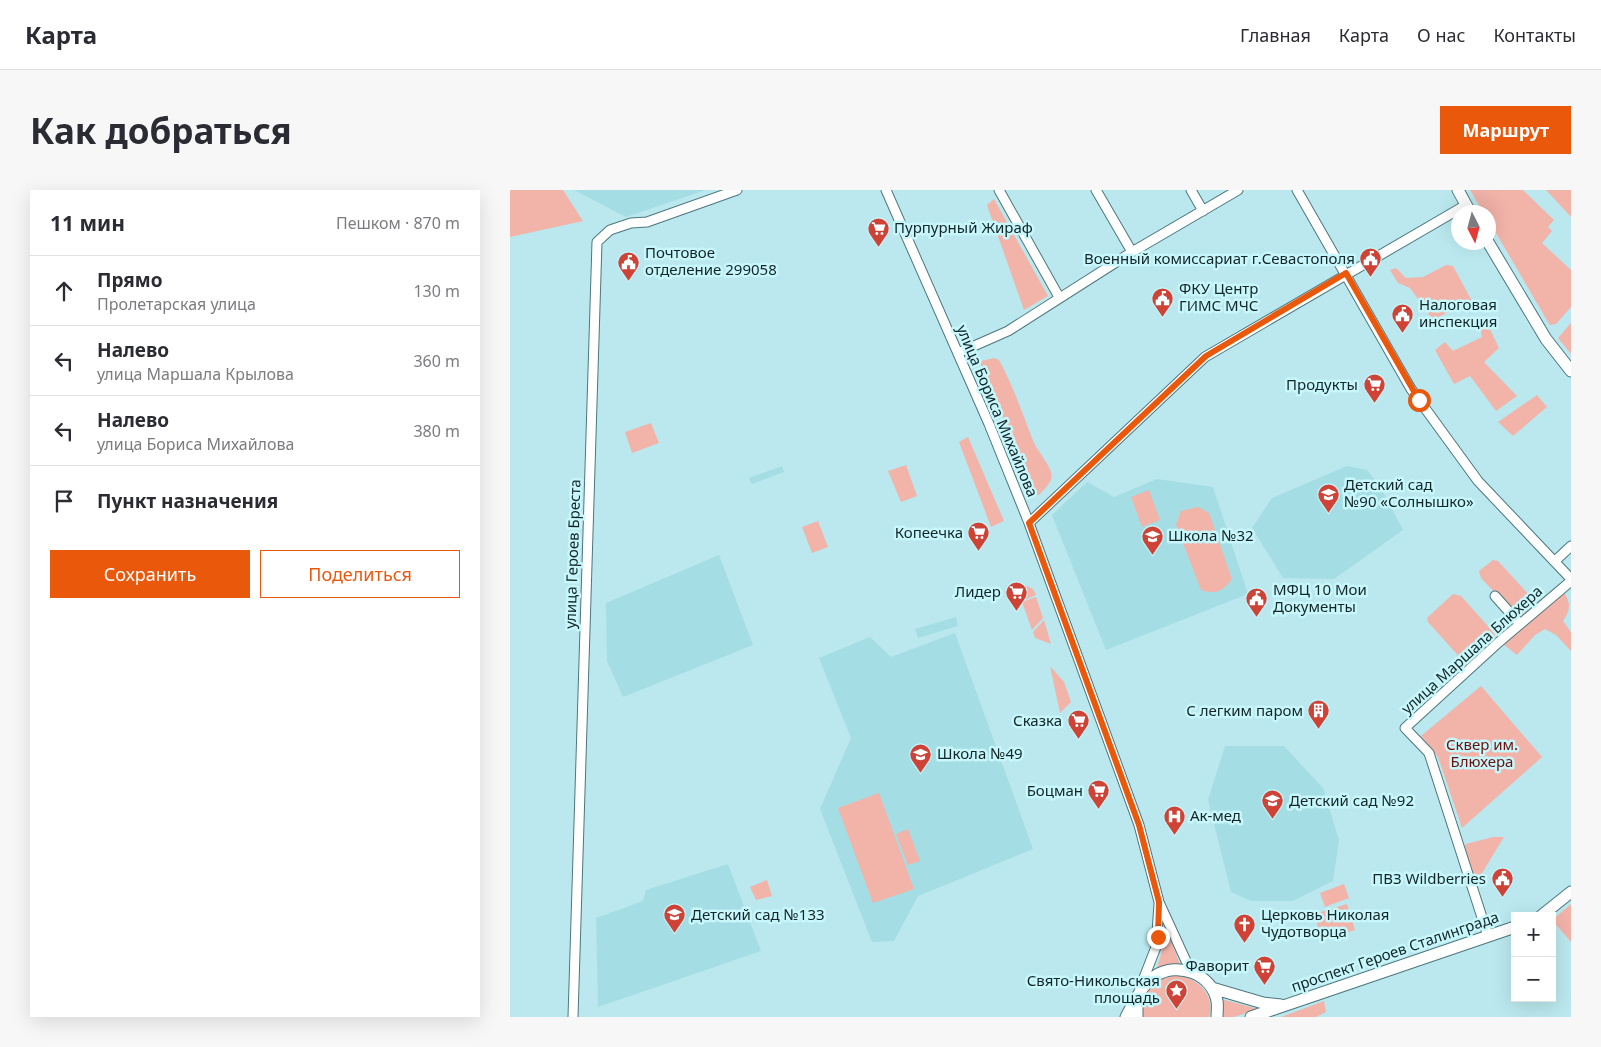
<!DOCTYPE html>
<html lang="ru">
<meta charset="utf-8">
<style>
body{margin:0;font-family:"Noto Sans",sans-serif;background:#f7f7f7;color:#2b2b33}
.controls{position:absolute;right:15px;bottom:15px;display:grid;overflow:hidden;border-radius:0px;box-shadow:0 5px 20px #0002}
.controls button{width:45px;height:45px;display:grid;place-items:center;padding:0;border:0;border-bottom:1px solid #e1e1e2;background:#fff;color:#2b2b33;font:25px sans-serif}
.compass{position:absolute;left:941px;top:15px;width:45px;height:45px;border-radius:50%;background:#fff;box-shadow:0 5px 20px #0002;rotate:174deg}
.stop{position:absolute;width:15px;height:15px;margin:-11px;border:4px solid #ea580c;border-radius:50%;background:#fff}
.stop.end{background:#ea580c;border-color:#fff;box-shadow:0 1px 5px #0008}
.list{margin:0;padding:0;list-style:none}
h2{display:flex;justify-content:space-between;align-items:center;height:65px;margin:0;padding:0 20px;font-size:21px}
h2 small{font-size:16px;font-weight:400;color:#7c7c81}
.list li{display:grid;grid-template-columns:32px 1fr auto;gap:15px;align-items:center;box-sizing:border-box;height:70px;padding:0 20px;border-top:1px solid #e1e1e2}
.list b{display:block;font-size:19px;white-space:nowrap}
.list p{margin:0;font-size:16px;white-space:nowrap;color:#7c7c81}
.list em{font-size:16px;font-style:normal;color:#7c7c81}
.actions{display:flex;gap:10px;padding:15px 20px}
.actions a{flex:1;padding:11px 0;border:1px solid #ea580c;border-radius:0px;text-align:center;font-size:18px;color:#ea580c}
.actions .main{background:#ea580c;color:#fff}
.icon{flex:none;width:28px;height:28px;fill:none;stroke:currentColor;stroke-width:2;stroke-linecap:round;stroke-linejoin:round}
.map{position:relative;flex:none;width:1061px;height:827px;overflow:hidden;border-radius:0px}
header{display:flex;align-items:center;gap:30px;box-sizing:border-box;height:70px;padding:0 25px;background:#fff;border-bottom:1px solid #e1e1e2}
header strong{font-size:24px}
nav{display:flex;gap:28px;margin-inline-start:auto;font-size:18px}
.intro{display:flex;align-items:center;justify-content:space-between;box-sizing:border-box;height:120px;padding:0 30px}
h1{margin:0;font-size:35px}
.button{padding:12px 22px;border-radius:0px;background:#ea580c;color:#fff;font-size:18px;font-weight:700}
main{display:flex;gap:30px;padding:0 30px}
aside{flex:1;background:#fff;border-radius:0px;box-shadow:0 5px 20px #0002}
.map>svg:first-child{display:block}
.built{fill:#a5dde4}
.green{fill:#f2b3a9}
.lines{fill:none;stroke-linecap:round;stroke-linejoin:round}
.minor-casing{stroke:#4c777c;stroke-width:11}
.major-casing{stroke:#4c777c;stroke-width:13}
.minor{stroke:#fff;stroke-width:9}
.major{stroke:#fff;stroke-width:11}
.route{stroke:#ea580c;stroke-width:6}
.labels{text-anchor:middle;stroke-width:5;stroke-linejoin:round;paint-order:stroke}
.poi-label{font-size:15px;fill:#132628;stroke:#c7f6fb;text-anchor:start}
.street-label{font-size:15px;fill:#132628;stroke:#c7f6fb}
.park-label{font-size:15px;fill:#6d110c;stroke:#c7f6fb}
</style>
<header>
<strong>Карта</strong>
<nav><a>Главная</a><a>Карта</a><a>О нас</a><a>Контакты</a></nav>
</header>
<div class="intro"><h1>Как добраться</h1><a class="button">Маршрут</a></div>
<main>
<aside>
<h2>11 мин<small>Пешком · 870 m</small></h2>
<ul class="list">
<li><svg class="icon" aria-label="ahead" viewBox="0 0 24 24"><path d="M12 20V5M6 11l6-6 6 6"/></svg><div><b>Прямо</b><p>Пролетарская улица</p></div><em>130 m</em></li>
<li><svg class="icon" aria-label="left" viewBox="0 0 24 24"><path d="M17 20v-9H6M10 6l-5 5 5 5"/></svg><div><b>Налево</b><p>улица Маршала Крылова</p></div><em>360 m</em></li>
<li><svg class="icon" aria-label="left" viewBox="0 0 24 24"><path d="M17 20v-9H6M10 6l-5 5 5 5"/></svg><div><b>Налево</b><p>улица Бориса Михайлова</p></div><em>380 m</em></li>
<li><svg class="icon" aria-label="arrive" viewBox="0 0 24 24"><path d="M6 21V4h12l-3 4 3 4H6"/></svg><div><b>Пункт назначения</b></div></li>
</ul>
<div class="actions"><a class="main">Сохранить</a><a>Поделиться</a></div>
</aside>
<div class="map">
<svg width="1061" height="827" viewBox="0 0 1061 827">
<rect width="100%" height="100%" fill="#bae8ee"/>
<path class="built" d="M64 0H196L116 27Z
M272 276 274 282 242 294 239 288Z
M837 276 857 280 871 298 893 340 824 389 773 388 742 338 762 308Z
M647 289 703 297 738 404 596 460 542 325 577 292 604 307Z
M209 365 243 455 113 507 97 471 96 413Z
M446 427 448 436 408 448 405 439Z
M445 443 523 659 408 706 384 751 362 752 310 619 341 548 309 468 360 447 381 467Z
M715 556H774L813 598 829 650 823 691 783 711H741L721 702 698 610Z
M218 674 251 761 88 817 86 728 133 711 136 700Z"/>
<path class="green" d="M0 0H53L73 31 0 47Z
M960 0H1013L1044 30 1038 37 1042 41 1032 53 1061 80V117L1046 134 1040 135 1038 132 979 31 978 22H973Z
M1036 0H1061V27Z
M484 9 538 106 514 120 477 15Z
M936 75 943 76 963 113 958 116 953 114 923 130 900 98 888 93 880 80 886 78 896 88 913 87Z
M976 131 989 158 974 172 1007 206 986 221 960 186 944 194 925 160 935 152 943 161 972 147 969 133Z
M1061 133V164L1048 148Z
M484 168 489 170C503 196 512 222 522 248 526 260 537 270 541 282 544 292 534 299 529 305H525L471 174V171Z
M1027 205 1037 217 1003 246 988 232Z
M141 233 149 253 122 263 115 242Z
M458 247 494 331 481 337 449 252Z
M396 275 407 306 391 312 378 281Z
M639 300 650 330 632 337 621 307Z
M688 317 699 323 722 389C713 401 706 405 691 400L666 335 671 321Z
M308 331 318 357 302 363 292 337Z
M983 370 988 371 1023 409 1022 419 1013 427 1006 425 971 388 969 381Z
M517 396 523 399 526 405 512 411 510 401Z
M1053 401C1061 413 1061 419 1053 431L1061 442V461L1046 445 1035 439 1025 445 1007 465 993 454Z
M943 404 951 406 985 444 984 451 960 474 954 472 918 432 917 428Z
M526 407 533 428 522 440 512 412Z
M534 430 541 454 525 448 523 442Z
M540 476 554 492 561 512 550 523Z
M971 496 1032 567 952 638 928 567 911 546Z
M369 603 404 699 363 713 328 618Z
M398 639 410 671 398 675 386 644Z
M983 647H994L966 693 964 692 952 659 956 654Z
M257 690 262 706 246 710 240 697Z
M834 694 839 708 815 717 810 703Z
M837 714 845 740 812 750 804 724Z
M1061 714V752L1042 730Z
M655 733 670 775 647 778 655 750Z
M667 785C687 788 706 804 699 827H631C633 802 641 789 667 785Z
M711 809 748 819 724 827H713Z
M814 811 816 822 806 827H771Z"/>
<g class="lines">
<defs>
<path id="minor" d="M376 0 479 234 519 333 629 635 649 712 676 771 687 783
M489 0 549 107
M586 0 622 62
M681 0 693 21
M787 0 901 199 968 291 1061 389
M448 163 498 141 622 62 728 0
M519 333 695 167 956 15
M1045 371 1061 356
M985 406 1010 434
M978 746 919 563 895 538 989 452 1061 391
M630 798 646 757 649 714
M63 827 87 52 100 40 121 33 137 32 227 0"/>
<path id="major" d="M948 0 960 22
M978 52 1036 149 1061 181
M1031 726 1061 702
M702 798 753 813 771 815
M627 809V827
M616 827C623 814 632 794 645 786 668 771 702 784 707 811 708 816 707 822 707 827
M741 827 1005 737"/>
</defs>
<use href="#minor" class="minor-casing"/>
<use href="#major" class="major-casing"/>
<use href="#minor" class="minor"/>
<use href="#major" class="major"/>
</g>
<g class="lines">
<path class="route" d="M648 747 649 712 629 635 519 333 696 166 836 83 909 210"/>
</g>
<defs>
<symbol id="supermarket-pin" viewBox="-11 -11 22 30"><path d="M0 17L-7.5 6A9.5 9.5 0 1 1 7.5 6Z" fill="#cf4236" stroke="#c7f6fb"/><path d="M-6-5.5h2.5l.6 2H6L4.5 2H-2.5L-4.4-4H-6ZM-1.5 3.2a1.3 1.3 0 1 0 .1 0ZM3 3.2a1.3 1.3 0 1 0 .1 0Z" fill="#fff"/></symbol>
<symbol id="civic-pin" viewBox="-11 -11 22 30"><path d="M0 17L-7.5 6A9.5 9.5 0 1 1 7.5 6Z" fill="#cf4236" stroke="#c7f6fb"/><path d="M-.6-6.5H3V-4.5H.6V-3L4-1V1h2V6H-6V1h2V-1L-.6-3ZM-1.2 2.5V6h2.4V2.5Z" fill="#fff"/></symbol>
<symbol id="school-pin" viewBox="-11 -11 22 30"><path d="M0 17L-7.5 6A9.5 9.5 0 1 1 7.5 6Z" fill="#cf4236" stroke="#c7f6fb"/><path d="M0-5L7-2L0 1L-7-2ZM-4 1L0 2.5L4 1V4Q0 6-4 4Z" fill="#fff"/></symbol>
<symbol id="building-pin" viewBox="-11 -11 22 30"><path d="M0 17L-7.5 6A9.5 9.5 0 1 1 7.5 6Z" fill="#cf4236" stroke="#c7f6fb"/><path d="M-4-6H4V6H1V3H-1V6H-4ZM-2.5-4.3h1.7v1.8h-1.7ZM.8-4.3h1.7v1.8H.8ZM-2.5-1h1.7V.8h-1.7ZM.8-1h1.7V.8H.8Z" fill="#fff"/></symbol>
<symbol id="hospital-pin" viewBox="-11 -11 22 30"><path d="M0 17L-7.5 6A9.5 9.5 0 1 1 7.5 6Z" fill="#cf4236" stroke="#c7f6fb"/><path d="M-5-5h3v3.5h4V-5h3V5h-3V1.5h-4V5h-3Z" fill="#fff"/></symbol>
<symbol id="church-pin" viewBox="-11 -11 22 30"><path d="M0 17L-7.5 6A9.5 9.5 0 1 1 7.5 6Z" fill="#cf4236" stroke="#c7f6fb"/><path d="M-1.2-6h2.4v3.5h3.3v2.4h-3.3V6h-2.4V-.1h-3.3v-2.4h3.3Z" fill="#fff"/></symbol>
<symbol id="sight-pin" viewBox="-11 -11 22 30"><path d="M0 17L-7.5 6A9.5 9.5 0 1 1 7.5 6Z" fill="#cf4236" stroke="#c7f6fb"/><path d="M0-6L1.8-2.2L6-1.7L2.9 1.2L3.7 5.4L0 3.3L-3.7 5.4L-2.9 1.2L-6-1.7L-1.8-2.2Z" fill="#fff"/></symbol>
</defs>
<g fill-rule="evenodd">
<use href="#supermarket-pin" x="356" y="26" width="25" height="34"/>
<use href="#civic-pin" x="848" y="56" width="25" height="34"/>
<use href="#civic-pin" x="106" y="60" width="25" height="34"/>
<use href="#civic-pin" x="640" y="96" width="25" height="34"/>
<use href="#civic-pin" x="880" y="112" width="25" height="34"/>
<use href="#supermarket-pin" x="852" y="182" width="25" height="34"/>
<use href="#school-pin" x="806" y="292" width="25" height="34"/>
<use href="#supermarket-pin" x="456" y="330" width="25" height="34"/>
<use href="#school-pin" x="630" y="334" width="25" height="34"/>
<use href="#supermarket-pin" x="494" y="390" width="25" height="34"/>
<use href="#civic-pin" x="734" y="396" width="25" height="34"/>
<use href="#building-pin" x="796" y="508" width="25" height="34"/>
<use href="#supermarket-pin" x="556" y="518" width="25" height="34"/>
<use href="#school-pin" x="398" y="552" width="25" height="34"/>
<use href="#supermarket-pin" x="576" y="588" width="25" height="34"/>
<use href="#school-pin" x="750" y="598" width="25" height="34"/>
<use href="#hospital-pin" x="652" y="614" width="25" height="34"/>
<use href="#civic-pin" x="980" y="676" width="25" height="34"/>
<use href="#school-pin" x="152" y="712" width="25" height="34"/>
<use href="#church-pin" x="722" y="722" width="25" height="34"/>
<use href="#supermarket-pin" x="742" y="764" width="25" height="34"/>
<use href="#sight-pin" x="654" y="788" width="25" height="34"/>
</g>
<g class="labels">
<g class="poi-label">
<text x="384" y="43">Пурпурный Жираф</text>
<text x="135" y="68">Почтовое<tspan x="135" dy="17">отделение 299058</tspan></text>
<text x="845" y="74" text-anchor="end">Военный комиссариат г.Севастополя</text>
<text x="669" y="104">ФКУ Центр<tspan x="669" dy="17">ГИМС МЧС</tspan></text>
<text x="909" y="120">Налоговая<tspan x="909" dy="17">инспекция</tspan></text>
<text x="848" y="200" text-anchor="end">Продукты</text>
<text x="834" y="300">Детский сад<tspan x="834" dy="17">№90 «Солнышко»</tspan></text>
<text x="453" y="348" text-anchor="end">Копеечка</text>
<text x="658" y="351">Школа №32</text>
<text x="763" y="405">МФЦ 10 Мои<tspan x="763" dy="17">Документы</tspan></text>
<text x="491" y="407" text-anchor="end">Лидер</text>
<text x="793" y="526" text-anchor="end">С легким паром</text>
<text x="552" y="536" text-anchor="end">Сказка</text>
<text x="427" y="569">Школа №49</text>
<text x="573" y="606" text-anchor="end">Боцман</text>
<text x="779" y="616">Детский сад №92</text>
<text x="680" y="631">Ак-мед</text>
<text x="976" y="694" text-anchor="end">ПВЗ Wildberries</text>
<text x="181" y="730">Детский сад №133</text>
<text x="751" y="730">Церковь Николая<tspan x="751" dy="17">Чудотворца</tspan></text>
<text x="739" y="781" text-anchor="end">Фаворит</text>
<text x="650" y="796" text-anchor="end">Свято-Никольская<tspan x="650" dy="17">площадь</tspan></text>
</g>
<g class="street-label">
<text transform="translate(487 221) rotate(67)" y="5">улица Бориса Михайлова</text>
<text transform="translate(63 364) rotate(-88)" y="5">улица Героев Бреста</text>
<text transform="translate(962 460) rotate(-42)" y="5">улица Маршала Блюхера</text>
<text transform="translate(885 762) rotate(-19)" y="5">проспект Героев Сталинграда</text>
</g>
<g class="park-label">
<text x="972" y="560">Сквер им.<tspan x="972" dy="17">Блюхера</tspan></text>
</g>
</g>
</svg>
<div class="controls">
<button>+</button>
<button>−</button>
</div>
<svg class="compass" viewBox="-18 -18 36 36"><path d="M0-13l5 13h-10z" fill="#e53935"/><path d="M0 13l5-13h-10z" fill="#7c7c81"/></svg>
<div class="stop" style="left:909px;top:210px"></div>
<div class="stop end" style="left:648px;top:747px"></div>
</div>
</main>
